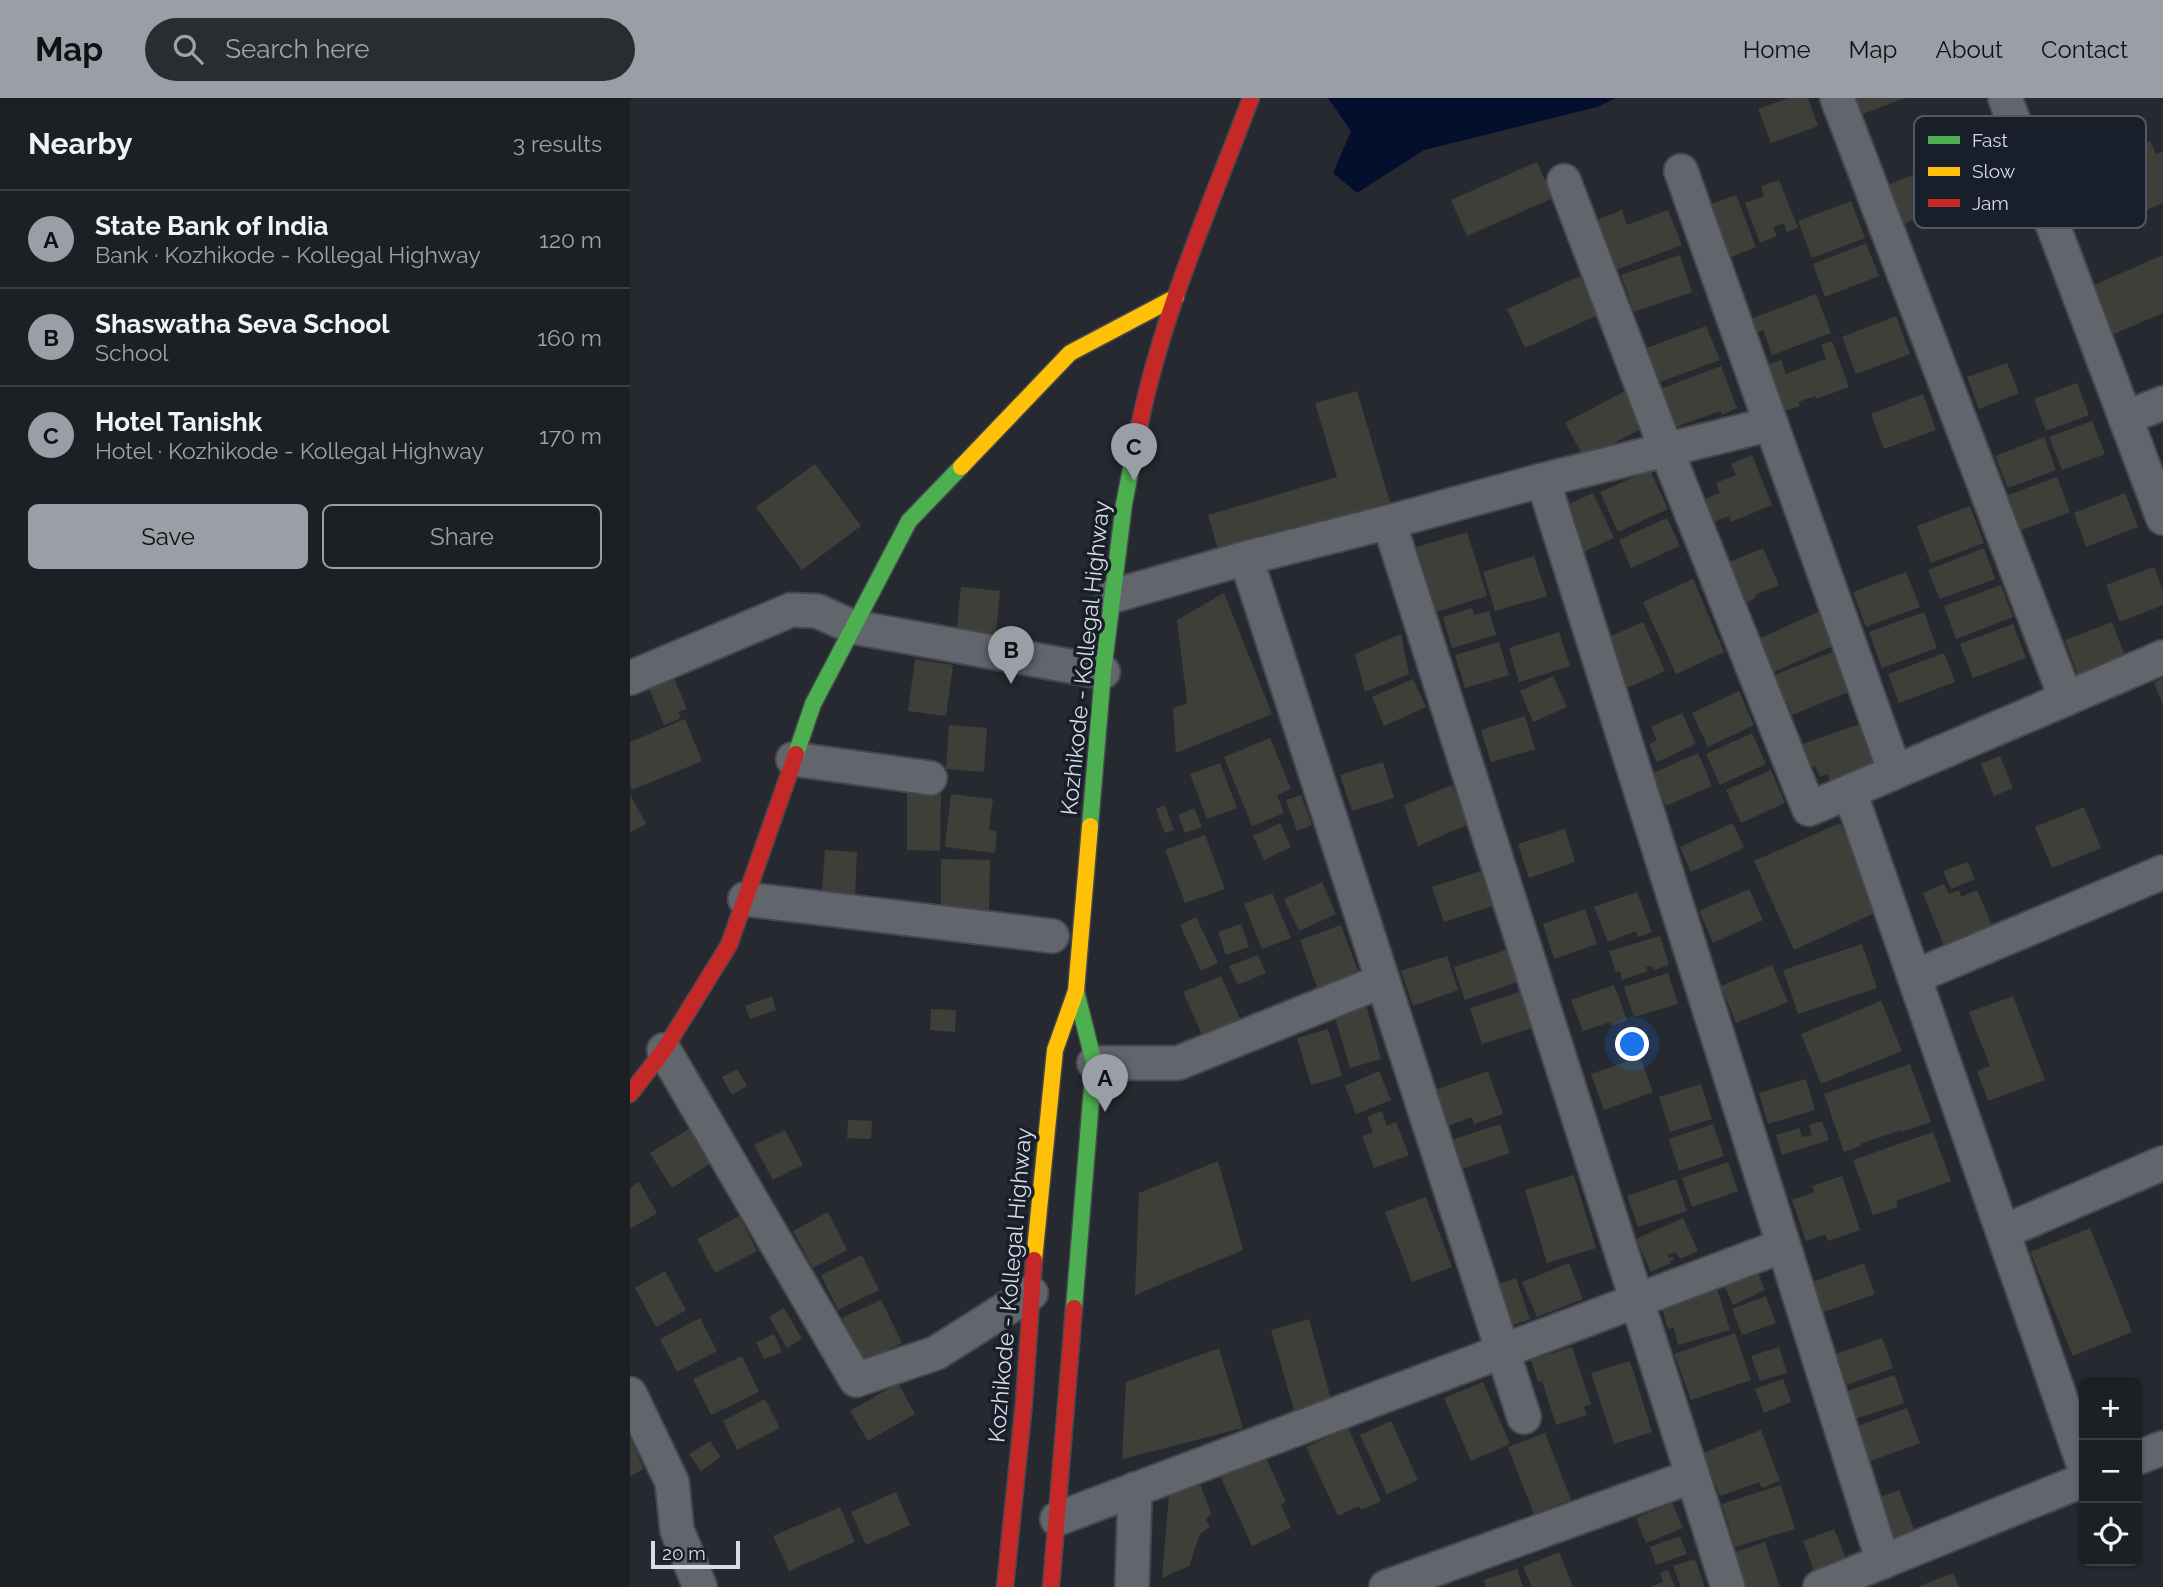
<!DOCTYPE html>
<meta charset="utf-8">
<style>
body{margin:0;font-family:Raleway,sans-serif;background:#292c31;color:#f1f3f6}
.controls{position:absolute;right:21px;bottom:21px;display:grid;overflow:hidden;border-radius:10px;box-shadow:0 2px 5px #0004}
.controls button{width:63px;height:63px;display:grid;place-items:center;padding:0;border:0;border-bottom:2px solid #3a3d41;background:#1c1f24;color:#f1f3f6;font:35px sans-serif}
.scale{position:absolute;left:21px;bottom:18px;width:89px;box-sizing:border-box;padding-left:7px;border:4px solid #d8dde5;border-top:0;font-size:19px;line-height:24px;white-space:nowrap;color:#d8dde5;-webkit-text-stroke:5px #181f2b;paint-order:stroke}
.you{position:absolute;left:1003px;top:947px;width:24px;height:24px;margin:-18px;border:5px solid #fff;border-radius:50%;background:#1a73e8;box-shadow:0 0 0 10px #1a73e833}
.badge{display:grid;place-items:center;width:46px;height:46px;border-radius:50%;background:#9a9ea6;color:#111;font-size:23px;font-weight:700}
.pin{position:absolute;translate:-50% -58px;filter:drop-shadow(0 2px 4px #0008)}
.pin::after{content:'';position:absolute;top:37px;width:24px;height:21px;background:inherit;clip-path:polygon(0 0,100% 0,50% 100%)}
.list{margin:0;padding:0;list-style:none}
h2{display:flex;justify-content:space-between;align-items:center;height:91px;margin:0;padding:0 28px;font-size:30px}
h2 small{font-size:23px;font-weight:400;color:#a0a2a6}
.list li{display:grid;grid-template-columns:46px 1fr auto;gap:21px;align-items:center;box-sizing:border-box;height:98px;padding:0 28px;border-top:2px solid #3a3d41}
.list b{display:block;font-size:26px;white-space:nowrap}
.list p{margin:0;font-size:23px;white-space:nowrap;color:#a0a2a6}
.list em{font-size:23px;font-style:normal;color:#a0a2a6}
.actions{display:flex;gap:14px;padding:21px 28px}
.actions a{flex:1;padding:16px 0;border:2px solid #9a9ea6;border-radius:10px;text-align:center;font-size:24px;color:#9a9ea6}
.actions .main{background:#9a9ea6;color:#111}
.icon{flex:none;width:38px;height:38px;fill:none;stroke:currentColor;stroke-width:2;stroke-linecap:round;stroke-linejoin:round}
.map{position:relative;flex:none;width:1533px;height:1489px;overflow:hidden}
header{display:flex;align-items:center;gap:42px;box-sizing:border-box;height:98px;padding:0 35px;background:#9a9ea6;color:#111}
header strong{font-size:33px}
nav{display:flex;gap:38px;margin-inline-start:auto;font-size:24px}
.search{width:490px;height:63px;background:#292c31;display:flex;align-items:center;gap:18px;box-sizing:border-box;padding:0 24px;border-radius:38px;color:#a0a2a6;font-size:26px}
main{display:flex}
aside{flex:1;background:#1c1f24}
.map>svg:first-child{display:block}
.water{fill:#040f2d}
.building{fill:#3f3f39}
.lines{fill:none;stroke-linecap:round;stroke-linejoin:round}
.street-casing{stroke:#44474d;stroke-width:37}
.fast-casing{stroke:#44474d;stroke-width:19}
.slow-casing{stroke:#44474d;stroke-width:19}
.jam-casing{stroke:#44474d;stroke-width:19}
.street{stroke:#62656c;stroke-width:33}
.fast{stroke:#4caf50;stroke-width:16}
.slow{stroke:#ffc107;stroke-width:16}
.jam{stroke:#c62828;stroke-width:16}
.labels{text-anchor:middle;stroke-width:7;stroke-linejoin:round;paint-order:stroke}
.street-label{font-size:23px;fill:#d8dde5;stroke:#181f2b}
.key{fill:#181f2b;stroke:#525863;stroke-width:2}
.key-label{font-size:19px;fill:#d8dde5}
</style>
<header>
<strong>Map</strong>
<div class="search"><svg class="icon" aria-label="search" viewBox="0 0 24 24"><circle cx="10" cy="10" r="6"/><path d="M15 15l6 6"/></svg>Search here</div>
<nav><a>Home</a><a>Map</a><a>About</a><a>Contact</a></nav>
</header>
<main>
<aside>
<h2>Nearby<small>3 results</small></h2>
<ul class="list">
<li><span class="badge">A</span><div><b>State Bank of India</b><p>Bank · Kozhikode - Kollegal Highway</p></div><em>120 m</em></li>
<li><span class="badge">B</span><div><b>Shaswatha Seva School</b><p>School</p></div><em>160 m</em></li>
<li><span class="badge">C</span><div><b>Hotel Tanishk</b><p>Hotel · Kozhikode - Kollegal Highway</p></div><em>170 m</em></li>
</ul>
<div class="actions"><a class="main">Save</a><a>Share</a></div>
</aside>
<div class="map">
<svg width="1533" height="1489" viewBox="0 0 1533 1489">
<rect width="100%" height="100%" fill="#262930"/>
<path class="water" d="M698 0H986L967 9 794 52 727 95 703 75 721 33Z"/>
<path class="building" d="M1158 0H1178L1188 28 1141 45 1128 11Z
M1223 0H1275L1230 17Z
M1520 43 1526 56 1533 53V105L1516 112 1491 56Z
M907 64 923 100 837 138 821 102Z
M1306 67 1323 105 1274 126 1258 87Z
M1149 82 1168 130 1157 134 1154 125 1143 129 1147 138 1130 145 1115 105 1134 98 1131 88Z
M1106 97 1126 149 1099 160 1073 109Z
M1221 103 1235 140 1182 160 1168 123Z
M992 112 997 127 1038 112 1052 147 986 172 967 122Z
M1236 145 1249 178 1195 199 1183 166Z
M1050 157 1062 194 1004 214 991 177Z
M1533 157V215L1479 238 1457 190Z
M950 178 968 217 895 250 877 211Z
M1186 196 1201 235 1142 257 1133 232 1123 236 1118 222Z
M1266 218 1280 256 1226 276 1212 239Z
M1076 228 1090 262 1027 285 1014 251Z
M1202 243 1219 289 1186 301 1185 298 1168 304 1170 308 1154 313 1132 269 1151 262 1156 276 1196 261 1191 247Z
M1377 265 1389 295 1349 311 1337 279Z
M1091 268 1107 310 1092 317 1090 313 1046 329 1040 312 1036 314 1028 292Z
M1447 285 1459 317 1416 333 1404 301Z
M727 293 760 404 589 455 578 417 707 379 685 305Z
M995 293 1014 329 955 361 935 325Z
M1293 296 1306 332 1254 351 1241 316Z
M1462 323 1475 356 1432 372 1419 339Z
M1414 339 1426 372 1378 390 1365 358Z
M1122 357 1142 407 1101 424 1099 418 1084 424 1074 401 1090 395 1086 385 1106 377 1101 366Z
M185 366 231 428 172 472 126 409Z
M1020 372 1038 411 988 434 970 394Z
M1427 379 1440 414 1389 433 1376 398Z
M963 395 984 440 946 457 926 412Z
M1495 395 1508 429 1456 449 1444 415Z
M1340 408 1354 445 1301 465 1287 428Z
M1037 420 1050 448 1001 470 989 442Z
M837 434 857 498 806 514 787 449Z
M1133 450 1149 487 1125 497 1126 500 1112 506 1095 466Z
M1354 450 1365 481 1310 501 1298 472Z
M904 458 917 498 865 513 853 474Z
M1524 469 1533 493V507L1490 524 1476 487Z
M1276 474 1290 509 1236 529 1223 494Z
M1063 481 1094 554 1046 576 1013 504Z
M1371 487 1383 519 1326 541 1314 508Z
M331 489 370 493 365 544 326 539Z
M594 495 642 616 546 655 543 610 557 605 547 522Z
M842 510 844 517 859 513 866 537 822 550 813 519Z
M1190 513 1205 547 1141 575 1126 542Z
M1294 514 1307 550 1252 570 1239 534Z
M1013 524 1035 573 995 591 972 542Z
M1482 524 1497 563 1449 581 1435 542Z
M1383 526 1396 560 1343 580 1330 546Z
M929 534 940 568 889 584 879 550Z
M771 536 779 576 735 594 725 556Z
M869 544 879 577 835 590 825 557Z
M1205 553 1221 593 1162 617 1157 603 1153 604 1142 578Z
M1314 555 1325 584 1269 605 1258 576Z
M285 561 323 567 316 618 278 613Z
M43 578 57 611 48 614 51 620 34 627 18 588Z
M923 578 937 609 903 624 890 593Z
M1533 580V607L1524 584Z
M783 581 796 609 754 628 742 599Z
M1109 593 1124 627 1078 649 1062 615Z
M1052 615 1066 646 1027 664 1019 646 1027 642 1021 629Z
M895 618 905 651 861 664 851 632Z
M55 621 72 663 2 692 0 686V644Z
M1235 624 1250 666 1200 684 1198 676 1190 679 1185 668 1178 670 1170 647Z
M319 627 357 630 354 674 316 671Z
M1122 635 1136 666 1090 687 1076 656Z
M640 640 661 691 647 697 654 715 622 728 594 659Z
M1068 655 1082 688 1036 708 1021 676Z
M1370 658 1383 690 1364 698 1351 666Z
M753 664 764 700 722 713 710 677Z
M590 665 607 710 577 721 560 676Z
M1141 672 1155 705 1111 725 1096 692Z
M822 687 839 726 788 748 774 707Z
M277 695 311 696 310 753 277 752Z
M0 696 16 726 0 734Z
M321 696 363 701 359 732 367 733 365 755 315 749Z
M671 697 682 727 667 733 656 702Z
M535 707 544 732 535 735 526 711Z
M1454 709 1471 750 1422 770 1405 729Z
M564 710 572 729 555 735 548 717Z
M650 725 661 749 634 762 623 738Z
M1103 725 1114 750 1061 774 1050 749Z
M1210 725 1249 813 1164 852 1124 763Z
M935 731 945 764 899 780 888 746Z
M575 737 595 791 555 805 535 752Z
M195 752 227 754 225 797 192 795Z
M311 761 360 762 359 813 311 812Z
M1338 764 1345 781 1321 791 1313 773Z
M851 773 863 808 814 824 802 789Z
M692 784 706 816 669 833 654 801Z
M1314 786 1319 796 1329 792 1331 799 1347 792 1363 830 1315 850 1293 795Z
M1119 791 1133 822 1083 845 1069 813Z
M1007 794 1022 834 1008 839 1006 833 978 844 964 809Z
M642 795 661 840 632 851 614 806Z
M955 811 967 846 924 861 913 826Z
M566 819 588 865 571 873 550 827Z
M611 826 619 849 596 857 588 834Z
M711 827 730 878 688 892 670 842Z
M1030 838 1039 867 1024 872 1022 868 1016 869 1018 873 992 882 990 873 986 874 979 853Z
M1232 846 1247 890 1168 916 1153 872Z
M882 850 893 882 835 902 824 869Z
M628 857 636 875 608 887 599 868Z
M817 858 828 892 783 908 771 873Z
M1142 867 1158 904 1106 925 1091 888Z
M1038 875 1048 906 1004 919 994 889Z
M591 878 612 925 574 941 553 894Z
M984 887 997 922 981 928 980 924 953 933 941 902Z
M893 893 905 929 852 946 840 910Z
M142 898 146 912 120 921 115 908Z
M1383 898 1415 982 1358 1003 1347 973 1360 968 1339 914Z
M1251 903 1272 953 1191 986 1171 936Z
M736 907 751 961 720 970 704 916Z
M301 911 326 912 325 934 300 932Z
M698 931 712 978 681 987 667 940Z
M1010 959 1023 994 974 1012 961 976Z
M1280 966 1301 1024 1272 1034 1271 1032 1230 1046 1231 1048 1214 1054 1194 996Z
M107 971 117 988 102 997 92 979Z
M749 973 761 1002 726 1016 715 988Z
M858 973 873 1016 844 1026 842 1019 818 1028 805 992Z
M1176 981 1185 1012 1138 1026 1129 995Z
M1071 986 1082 1021 1040 1034 1029 999Z
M752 1013 757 1028 766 1024 779 1057 744 1070 732 1038 743 1034 737 1019Z
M218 1022 242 1023 241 1041 217 1040Z
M1192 1023 1199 1042 1152 1057 1146 1037 1169 1030 1172 1039 1182 1037 1179 1027Z
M870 1026 880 1055 832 1071 822 1042Z
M1083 1026 1094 1058 1049 1073 1039 1041Z
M59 1031 81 1065 42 1090 20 1055Z
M155 1032 173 1067 143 1082 124 1047Z
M1303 1034 1321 1083 1266 1103 1268 1109 1243 1117 1223 1062Z
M588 1063 613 1152 505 1197 509 1095Z
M1098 1064 1108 1093 1062 1109 1052 1080Z
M944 1077 966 1150 917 1165 895 1092Z
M1212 1078 1230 1132 1198 1143 1195 1136 1176 1143 1162 1102 1184 1094 1182 1088Z
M1046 1081 1057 1113 1008 1129 997 1098Z
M9 1084 27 1115 0 1131V1090Z
M796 1099 822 1169 782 1184 755 1114Z
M198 1114 217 1152 183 1170 163 1133Z
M109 1118 127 1153 85 1175 67 1141Z
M1053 1120 1068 1153 1050 1161 1046 1154 1038 1157 1039 1160 1043 1158 1044 1161 1040 1163 1041 1165 1021 1174 1006 1141Z
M1460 1130 1502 1234 1443 1258 1400 1154Z
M232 1157 249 1192 208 1212 191 1177Z
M939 1165 953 1201 907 1219 892 1184Z
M1234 1165 1245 1196 1191 1215 1180 1185Z
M1125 1168 1135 1192 1103 1207 1092 1182Z
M35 1173 56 1212 26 1229 5 1190Z
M886 1180 900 1221 881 1228 866 1187Z
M1086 1187 1100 1232 1048 1247 1044 1230 1038 1231 1030 1204Z
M1136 1198 1146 1225 1112 1237 1102 1211Z
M251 1202 272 1245 232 1264 212 1220Z
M154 1210 172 1241 157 1250 139 1219Z
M70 1220 87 1253 47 1274 30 1241Z
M679 1221 701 1301 664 1312 641 1232Z
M1105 1235 1121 1282 1061 1302 1044 1256Z
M144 1236 152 1254 134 1261 126 1244Z
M1252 1240 1263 1270 1217 1287 1206 1256Z
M942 1249 961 1306 954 1309 957 1317 926 1327 912 1283 908 1284 901 1262Z
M1149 1249 1157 1275 1130 1283 1121 1258Z
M589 1250 613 1330 492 1361 496 1284Z
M112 1258 129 1294 81 1317 63 1281Z
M1000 1263 1022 1334 984 1346 961 1275Z
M1265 1277 1274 1305 1222 1322 1214 1294Z
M1153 1281 1161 1304 1134 1315 1125 1291Z
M853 1284 880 1346 841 1363 814 1300Z
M268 1285 285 1316 238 1343 220 1313Z
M135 1301 150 1330 107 1352 93 1323Z
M1277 1310 1290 1345 1235 1365 1222 1330Z
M761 1323 788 1382 757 1396 730 1337Z
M718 1330 751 1403 731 1412 729 1408 708 1418 676 1349Z
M1131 1332 1150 1383 1132 1390 1129 1384 1090 1398 1073 1355Z
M915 1335 941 1402 904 1416 878 1349Z
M0 1339 14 1371 0 1378Z
M80 1343 91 1359 71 1373 59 1356Z
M635 1358 656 1404 651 1407 661 1430 622 1448 590 1378Z
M569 1383 581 1415 576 1422 580 1429 570 1436 559 1468 532 1480 539 1397Z
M1151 1387 1165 1431 1105 1449 1092 1406Z
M1269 1392 1284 1431 1258 1441 1243 1402Z
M266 1394 280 1427 236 1447 221 1414Z
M1042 1405 1053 1430 1016 1445 1006 1420Z
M210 1409 225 1444 159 1473 143 1438Z
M1204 1431 1216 1460 1184 1473 1173 1443Z
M1050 1438 1057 1456 1026 1467 1020 1449Z
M1135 1444 1150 1489H1117L1105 1454Z
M929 1454 943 1489H902L893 1469Z
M1065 1461 1075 1489H1051L1043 1468Z
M887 1471 893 1489H856L854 1482Z
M1038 1472 1045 1489H1020L1033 1484 1030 1475Z
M1323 1475 1329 1489H1287Z"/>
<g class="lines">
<defs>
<path id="street" d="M1207 0 1436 601
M1375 0 1533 420
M1051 73 1265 674
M934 83 1036 351 1179 711 1533 559
M1495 320 1533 305
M913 382 1253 1464
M759 424 1098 1489
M616 460 894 1319
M483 498 616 460 759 424 913 382 1141 326
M0 580 161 512 187 513 223 529 473 574
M163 661 300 680
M1220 694 1454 1368
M115 801 422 838
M1284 879 1533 774
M34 952 226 1282 306 1255 401 1195
M464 965H548L752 883
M1373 1134 1533 1065
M0 1296 42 1384 47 1432 70 1489
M1507 1360 1533 1350
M427 1421 1152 1148
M502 1489 505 1391
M756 1489 1063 1378
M1190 1489 1454 1382"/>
<path id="fast" d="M166 656 183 606 279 423 331 369
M460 728 473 574 494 406 510 325
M444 1210 464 965 446 893"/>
<path id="slow" d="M331 369 440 255 546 199
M404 1162 425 952 446 893 460 728"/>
<path id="jam" d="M510 325C533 213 581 106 621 0
M0 996 34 952 99 847 166 656
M375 1489 394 1304 404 1162
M421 1489 444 1210"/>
</defs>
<use href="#street" class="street-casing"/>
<use href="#fast" class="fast-casing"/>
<use href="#slow" class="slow-casing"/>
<use href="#jam" class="jam-casing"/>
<use href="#street" class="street"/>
<use href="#fast" class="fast"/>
<use href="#slow" class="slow"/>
<use href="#jam" class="jam"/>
</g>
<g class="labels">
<g class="street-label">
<text transform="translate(455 560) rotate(-84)" y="8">Kozhikode - Kollegal Highway</text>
<text transform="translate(380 1187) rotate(-85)" y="8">Kozhikode - Kollegal Highway</text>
</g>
</g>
<rect x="1284" y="18" width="232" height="112" rx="10" class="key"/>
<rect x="1298" y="38" width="32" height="8" fill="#4caf50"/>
<rect x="1298" y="69" width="32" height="9" fill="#ffc107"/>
<rect x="1298" y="101" width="32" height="8" fill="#c62828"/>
<g class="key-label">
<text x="1342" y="49">Fast</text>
<text x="1342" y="80">Slow</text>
<text x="1342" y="112">Jam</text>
</g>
</svg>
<div class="controls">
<button>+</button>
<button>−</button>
<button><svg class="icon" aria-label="locate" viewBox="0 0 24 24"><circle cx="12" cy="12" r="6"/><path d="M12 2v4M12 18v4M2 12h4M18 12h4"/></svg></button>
</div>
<div class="scale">20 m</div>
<div class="you"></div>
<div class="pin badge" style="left:475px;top:1014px">A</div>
<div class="pin badge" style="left:381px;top:586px">B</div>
<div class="pin badge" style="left:504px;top:383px">C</div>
</div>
</main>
